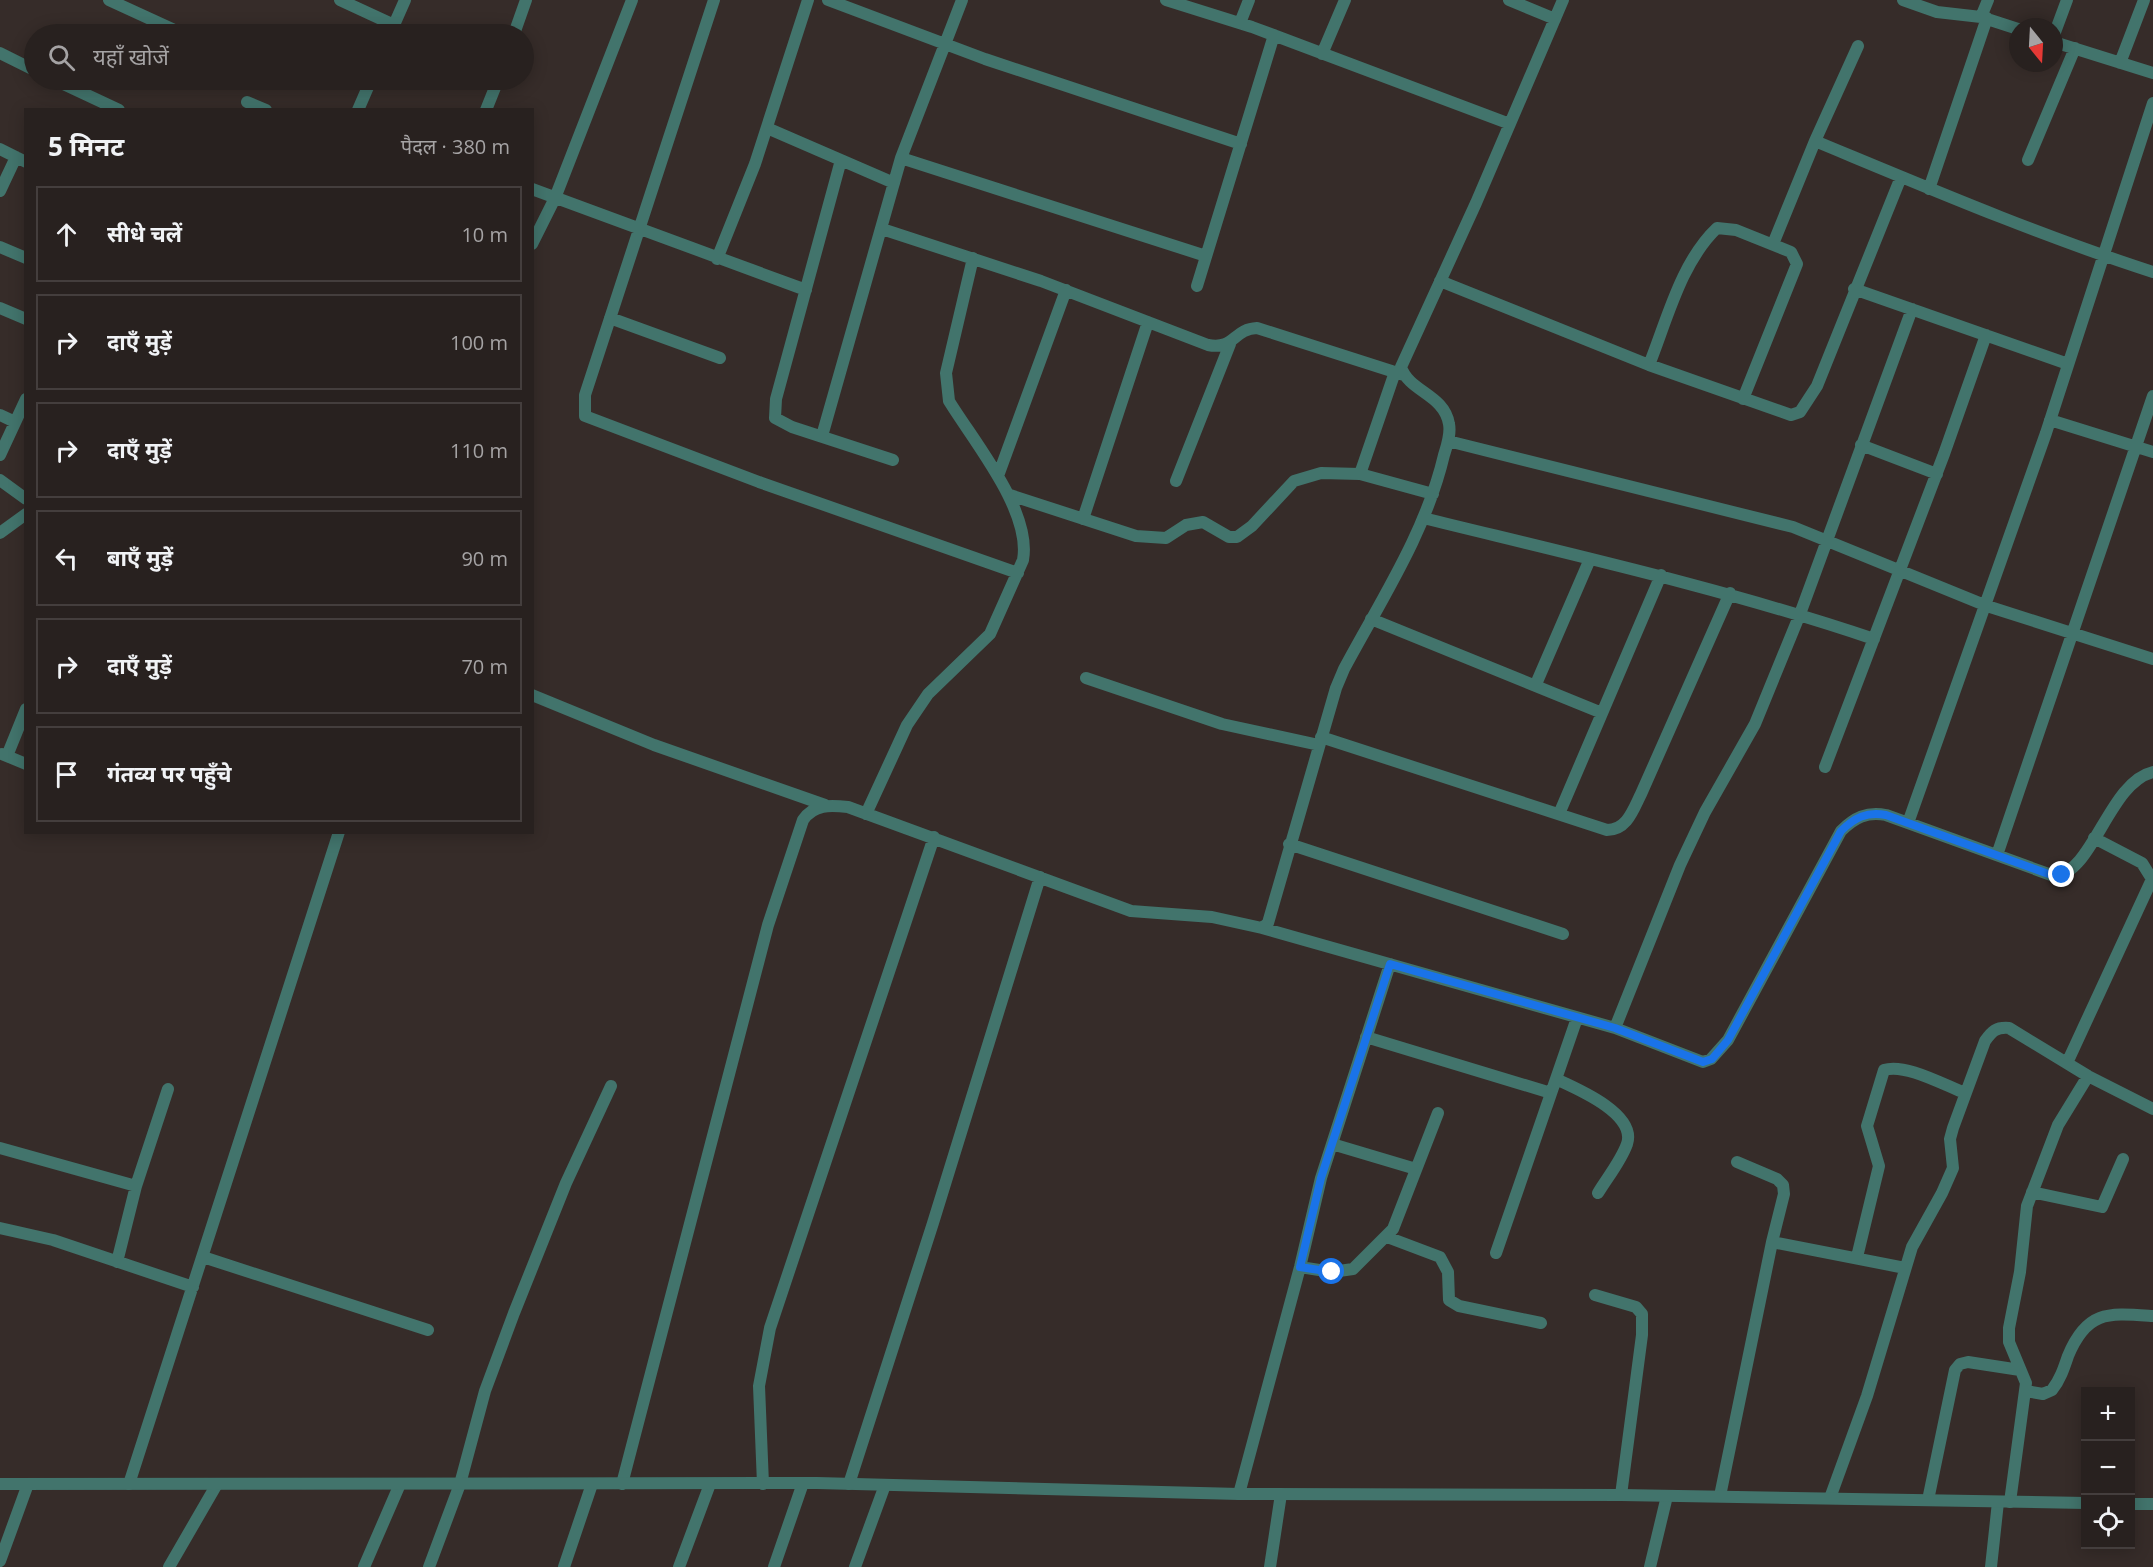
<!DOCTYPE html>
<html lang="hi">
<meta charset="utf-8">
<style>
body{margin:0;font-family:"Open Sans","Noto Sans Devanagari",sans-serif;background:#342e2c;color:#f1f3f6}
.controls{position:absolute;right:18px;bottom:18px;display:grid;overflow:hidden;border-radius:0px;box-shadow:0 3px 15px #0003}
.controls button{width:54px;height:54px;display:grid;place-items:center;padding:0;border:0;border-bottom:2px solid #443e3d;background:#28211f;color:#f1f3f6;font:30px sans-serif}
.compass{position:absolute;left:2009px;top:18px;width:54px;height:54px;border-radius:50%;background:#28211f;box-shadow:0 3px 15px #0003;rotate:162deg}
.stop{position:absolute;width:18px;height:18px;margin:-14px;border:4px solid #1a73e8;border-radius:50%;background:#fff}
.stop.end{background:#1a73e8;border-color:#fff;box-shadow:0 2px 6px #0008}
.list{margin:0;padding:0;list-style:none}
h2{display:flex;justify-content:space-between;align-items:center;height:78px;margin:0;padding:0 24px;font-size:26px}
h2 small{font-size:20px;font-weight:400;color:#a5a3a4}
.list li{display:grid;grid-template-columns:39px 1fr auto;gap:18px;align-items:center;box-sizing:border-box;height:96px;margin:0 12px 12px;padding:0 12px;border:2px solid #443e3d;border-radius:0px}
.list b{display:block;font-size:22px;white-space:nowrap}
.list em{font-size:20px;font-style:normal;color:#a5a3a4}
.icon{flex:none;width:33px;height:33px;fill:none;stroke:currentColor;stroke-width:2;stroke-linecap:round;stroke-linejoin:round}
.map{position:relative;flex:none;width:2153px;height:1567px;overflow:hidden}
.search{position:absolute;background:#28211f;box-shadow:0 3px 15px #0003;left:24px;top:24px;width:510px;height:66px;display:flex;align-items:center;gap:15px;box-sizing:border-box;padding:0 21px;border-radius:33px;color:#a5a3a4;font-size:22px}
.panel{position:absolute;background:#28211f;box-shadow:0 3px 15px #0003;left:24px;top:108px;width:510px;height:726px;border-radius:0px}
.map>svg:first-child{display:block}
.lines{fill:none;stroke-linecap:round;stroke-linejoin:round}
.service{stroke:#42746c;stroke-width:12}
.minor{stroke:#42746c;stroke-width:12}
.tertiary{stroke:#42746c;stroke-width:12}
.route{stroke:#1a73e8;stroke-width:8}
</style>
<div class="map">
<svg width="2153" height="1567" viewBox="0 0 2153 1567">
<rect width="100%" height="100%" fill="#362c29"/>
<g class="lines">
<path class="service" d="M169 1567 217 1484
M679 1567 710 1484"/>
<path class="minor" d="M109 0 183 34
M340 0 394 25
M714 0 585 395V416L759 482 1018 573
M828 0 985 59 1241 144
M1166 0 1252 27 1510 124
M1509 0 1555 19
M1903 0 1937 12 1981 17 2018 29
M1981 17 1988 0
M1240 23 1249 0
M390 34 405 0
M514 34 526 0
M2054 35 2067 0
M2054 42 2153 73
M0 53 34 70
M1322 54 1345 0
M2120 63 2144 0
M55 80 119 110
M247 102 266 110
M358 110 371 80
M486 110 498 80
M767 128 894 183
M1815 141C1926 187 2038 235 2153 272
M0 149 26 162
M901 158 1206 256
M841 160 776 399 775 418 792 427 893 460
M2028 160 2075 48
M532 189 806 290
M1929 189 1987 18
M0 191 16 157
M882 229 1041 281 1208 345C1235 350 1233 329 1257 328L1404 375
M532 244 555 198 632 0
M1773 244 1815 141 1858 46
M0 247 26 258
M717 259 755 164 808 0
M1440 281 1649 365 1791 415 1800 412 1817 386 1901 177
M1197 286 1274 35
M1854 289 2068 364
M0 308 26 319
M610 318 720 358
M1649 365C1667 320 1681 262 1717 228L1736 230 1791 252 1797 264 1743 399
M0 415 15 422
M2050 420 2153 452
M822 436 901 158 962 0
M1448 441 1793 527 1987 606 2153 659
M1861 445 1937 474
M0 455 26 399
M1360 474 1395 372
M998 476 1066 290
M0 480 26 499
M1176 481 1230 344
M1010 495 1136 536 1166 538 1186 525 1203 522 1229 537H1237L1252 526 1294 481 1321 473 1360 474 1433 494
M1423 518C1574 555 1726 589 1874 639
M1083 519 1148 322
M0 533 26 514
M1371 619 1602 713
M1086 678 1222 724 1319 745
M1536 684 1590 559
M532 695 654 745 825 805
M1321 737 1607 830C1627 830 1633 810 1641 794L1730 593
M2 754 26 764
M7 756 26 709
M1825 767 1944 454 1986 335
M866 814 907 725 928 694 990 634 1023 560C1032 511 974 442 949 401L946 373 973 258
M1559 814 1661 575
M1908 823 2046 433 2153 103
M1289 844 1563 934
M1997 855 2153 396
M1262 928 1615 1028 1703 1062 1711 1059 1728 1040 1841 831C1854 818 1867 811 1886 815L2054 876C2093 874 2109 782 2153 772
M1615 1028 1680 865 1705 812 1755 724 1800 614 1912 309
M1366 1037 1551 1093
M2067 1063 2152 879 2142 863 2094 838
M1556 1079C1578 1089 1637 1114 1627 1144 1621 1161 1607 1178 1598 1193
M1332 1144 1416 1169
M0 1148 136 1186
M2032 1192 2102 1207 2123 1159
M0 1228 53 1240 193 1287
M1387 1237 1440 1257 1448 1272 1449 1300 1459 1306 1541 1323
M1772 1242 1905 1268
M1496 1253 1577 1018
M203 1257 428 1330
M1857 1257 1879 1166 1867 1126 1884 1070C1905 1063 1944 1085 1965 1093
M117 1262 136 1186 168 1089
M1300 1267 1332 1272 1353 1269 1393 1229 1438 1113
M1595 1295 1636 1307 1642 1314V1335L1621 1495
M2026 1391 2043 1394 2052 1390C2060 1380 2064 1368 2068 1356 2087 1310 2108 1313 2153 1316
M129 1484 339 832
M622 1484 768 925 803 820C814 804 830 805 848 807L1131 911 1212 917 1262 928 1268 923 1336 688 1344 669C1381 600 1426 532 1444 455 1447 445 1451 434 1449 424 1444 394 1409 392 1401 367L1476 203 1563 0
M763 1484 759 1386 770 1328 934 837
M849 1484 933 1223 1040 877
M1239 1494 1300 1267 1321 1178 1390 964
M1720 1496 1772 1242 1784 1194 1783 1185 1777 1179 1737 1162
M1830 1498 1867 1396 1912 1247 1942 1193 1953 1168 1950 1139 1953 1128 1985 1041C1992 1031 1996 1027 2009 1028L2088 1076 2153 1109
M1928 1500 1955 1370 1960 1364 1968 1362 2020 1370
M2010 1502 2026 1383 2009 1342V1328L2020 1272 2027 1206 2058 1125 2088 1076
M0 1561 28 1484
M364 1567 400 1484
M429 1567 460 1484 485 1391 514 1313 566 1183 611 1086
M564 1567 592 1484
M774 1567 803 1483
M855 1567 885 1485
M1270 1567 1281 1494
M1650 1567 1667 1496
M1991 1567 1998 1502"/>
<path class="tertiary" d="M0 1484 817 1483 1239 1494 1621 1495 2086 1503
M2130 1504H2153"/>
</g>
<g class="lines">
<path class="route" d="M1332 1272 1300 1267 1321 1178 1390 964 1615 1028 1703 1062 1712 1059 1728 1040 1841 831C1854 818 1867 811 1886 815L2054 876 2062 875"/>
</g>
</svg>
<div class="controls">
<button>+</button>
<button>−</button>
<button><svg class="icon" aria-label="locate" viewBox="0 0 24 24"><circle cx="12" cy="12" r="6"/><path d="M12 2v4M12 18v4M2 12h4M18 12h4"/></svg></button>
</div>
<svg class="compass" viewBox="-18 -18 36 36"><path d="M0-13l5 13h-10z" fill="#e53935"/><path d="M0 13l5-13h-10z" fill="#a5a3a4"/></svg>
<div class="stop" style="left:1332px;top:1272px"></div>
<div class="stop end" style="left:2062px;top:875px"></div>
<div class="search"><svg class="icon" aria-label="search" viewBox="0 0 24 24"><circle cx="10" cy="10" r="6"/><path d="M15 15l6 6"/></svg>यहाँ खोजें</div>
<section class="panel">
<h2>5 मिनट<small>पैदल · 380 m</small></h2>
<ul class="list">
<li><svg class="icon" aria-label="ahead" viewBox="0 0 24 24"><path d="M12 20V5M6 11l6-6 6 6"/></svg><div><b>सीधे चलें</b></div><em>10 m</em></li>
<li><svg class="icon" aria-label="right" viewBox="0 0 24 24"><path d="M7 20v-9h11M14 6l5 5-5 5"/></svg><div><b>दाएँ मुड़ें</b></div><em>100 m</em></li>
<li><svg class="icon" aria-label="right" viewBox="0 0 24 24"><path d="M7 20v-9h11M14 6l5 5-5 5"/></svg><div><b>दाएँ मुड़ें</b></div><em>110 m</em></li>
<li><svg class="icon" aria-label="left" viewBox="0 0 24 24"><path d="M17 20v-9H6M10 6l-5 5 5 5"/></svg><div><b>बाएँ मुड़ें</b></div><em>90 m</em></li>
<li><svg class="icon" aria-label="right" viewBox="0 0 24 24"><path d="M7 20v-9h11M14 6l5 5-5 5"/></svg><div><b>दाएँ मुड़ें</b></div><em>70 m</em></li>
<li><svg class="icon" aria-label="arrive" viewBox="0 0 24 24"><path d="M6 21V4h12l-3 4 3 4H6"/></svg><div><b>गंतव्य पर पहुँचे</b></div></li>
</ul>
</section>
</div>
